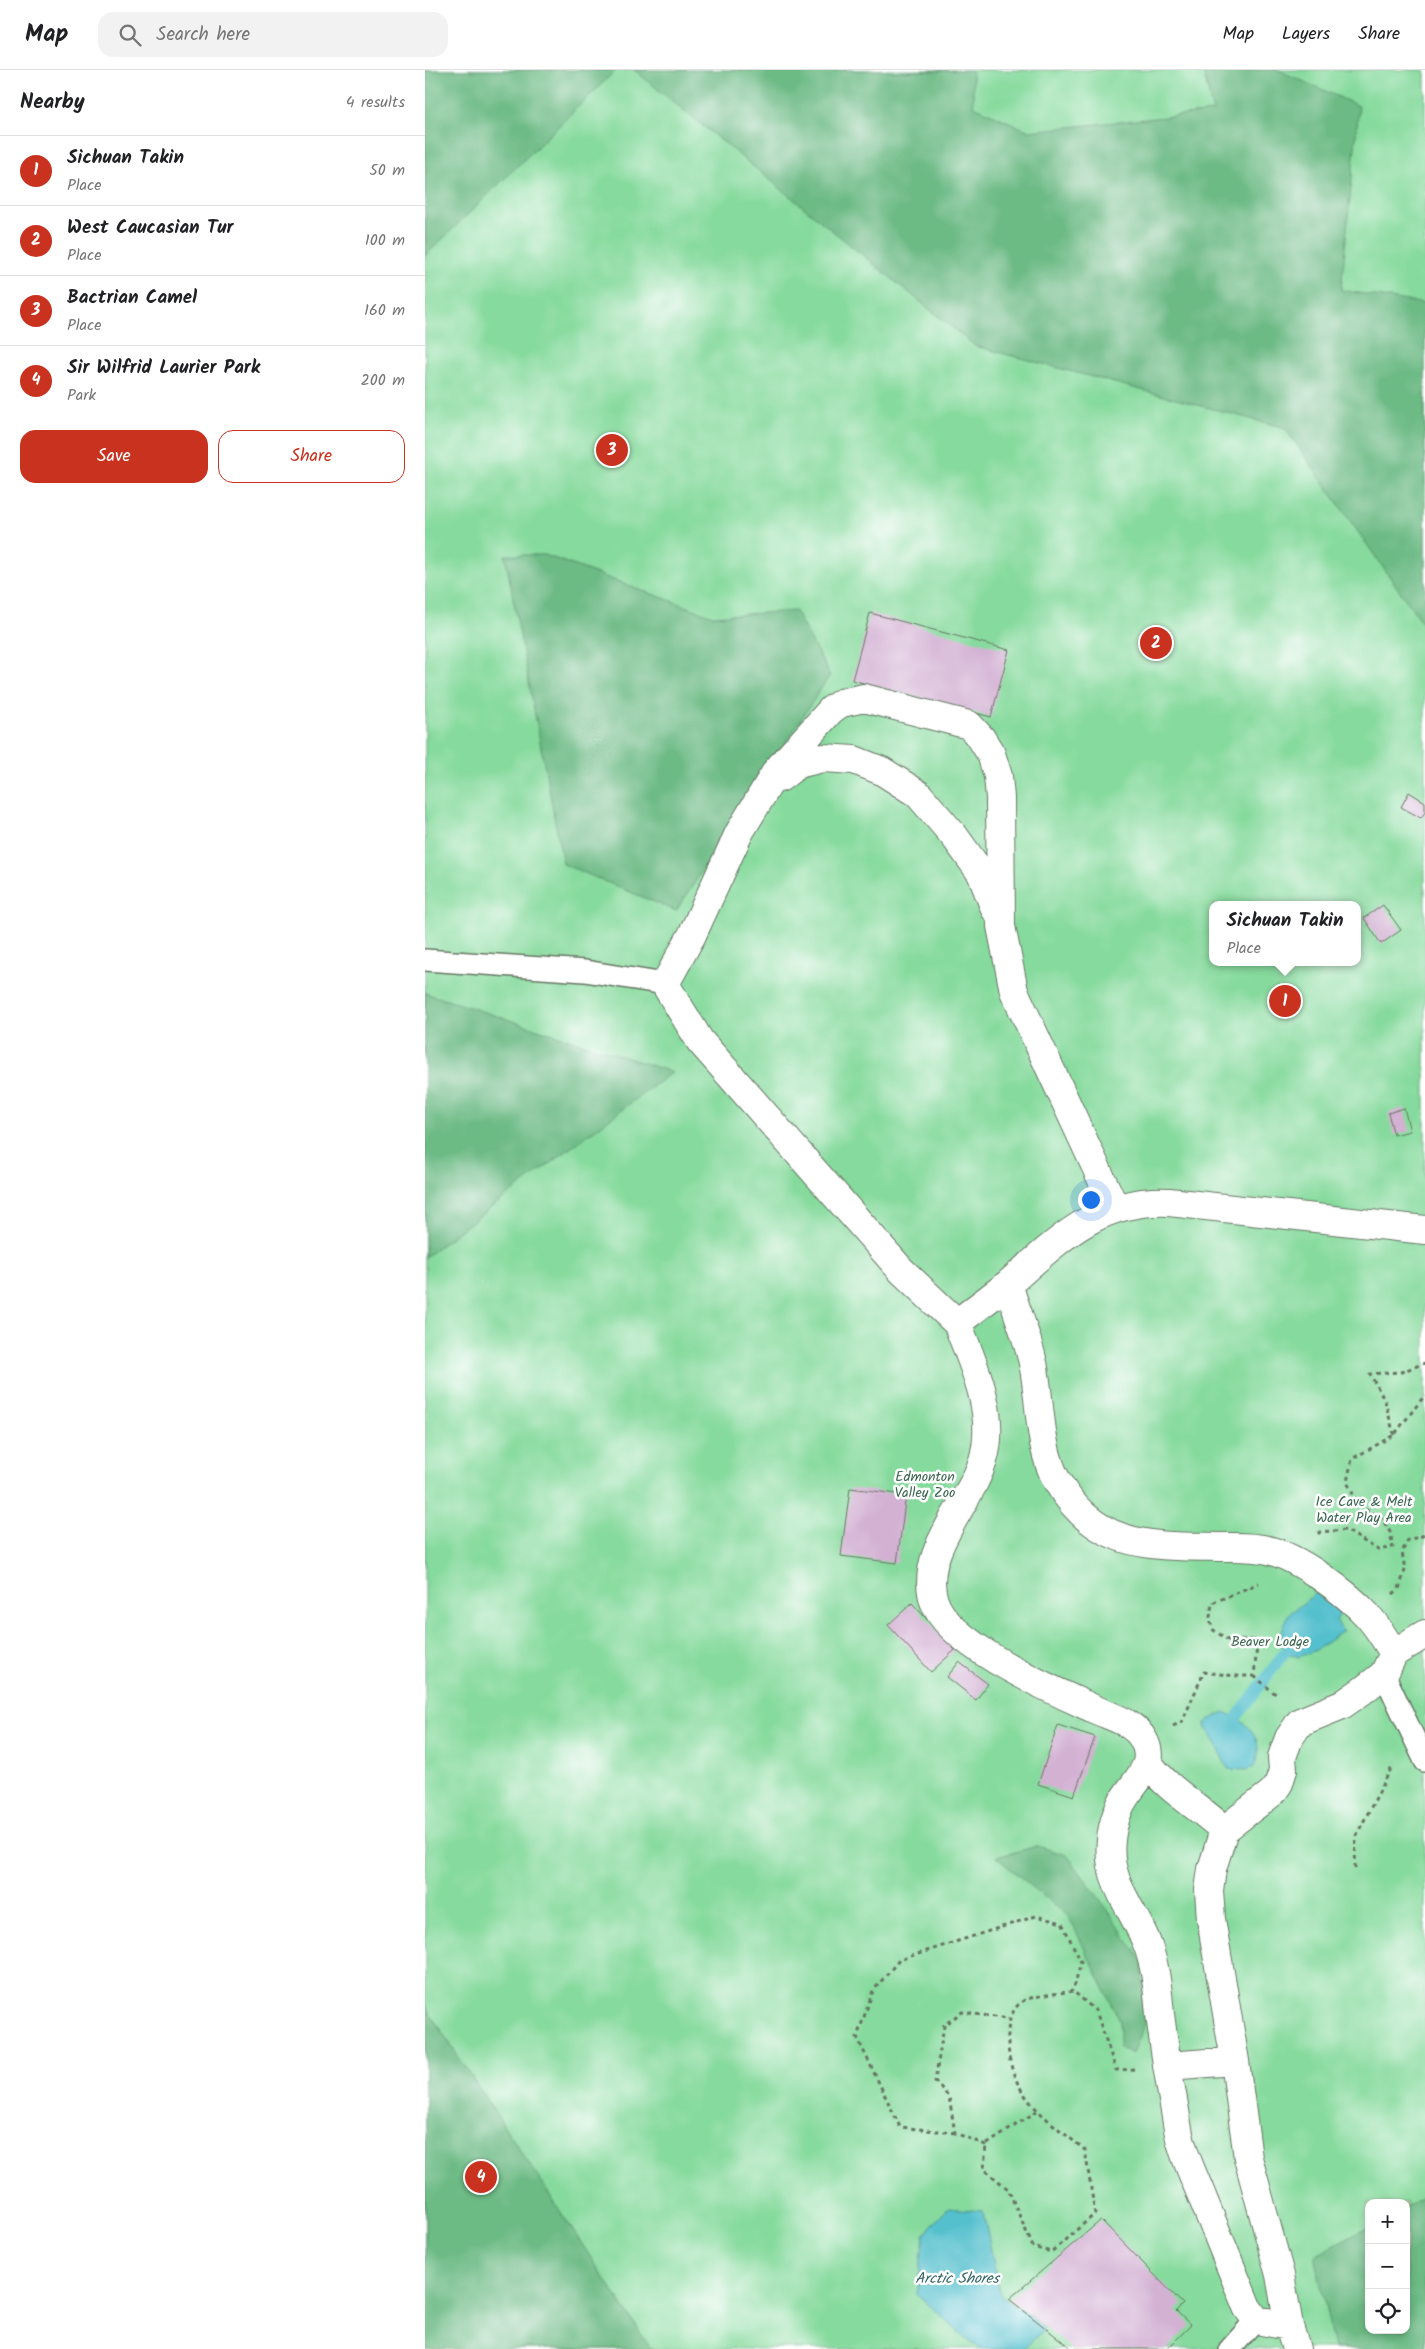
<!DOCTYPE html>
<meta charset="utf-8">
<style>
body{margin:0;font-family:Kalam,sans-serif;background:#f2f2f2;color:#202124}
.controls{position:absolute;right:15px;bottom:15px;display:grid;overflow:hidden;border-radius:10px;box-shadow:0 2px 8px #0003}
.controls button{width:45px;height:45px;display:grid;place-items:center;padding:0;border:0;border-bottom:1px solid #e0e0e0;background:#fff;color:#202124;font:25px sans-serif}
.you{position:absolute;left:665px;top:1129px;width:18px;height:18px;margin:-12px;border:4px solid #fff;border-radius:50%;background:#1a73e8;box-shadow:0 0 0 8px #1a73e833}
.badge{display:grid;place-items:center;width:32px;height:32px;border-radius:50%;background:#c8321e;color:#fff;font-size:16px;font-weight:700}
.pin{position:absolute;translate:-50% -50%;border:2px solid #fff;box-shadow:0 1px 5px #0006}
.popup{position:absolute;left:784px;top:831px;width:152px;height:65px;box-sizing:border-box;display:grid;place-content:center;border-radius:10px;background:#fff;filter:drop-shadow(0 1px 4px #0005);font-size:16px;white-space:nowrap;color:#757577}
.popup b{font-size:19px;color:#202124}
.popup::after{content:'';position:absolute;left:50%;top:100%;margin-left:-10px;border:10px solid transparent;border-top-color:#fff}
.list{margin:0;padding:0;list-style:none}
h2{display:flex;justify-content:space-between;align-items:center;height:65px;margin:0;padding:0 20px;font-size:21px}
h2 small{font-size:16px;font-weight:400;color:#757577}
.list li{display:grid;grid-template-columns:32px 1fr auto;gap:15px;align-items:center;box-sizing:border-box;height:70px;padding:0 20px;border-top:1px solid #e0e0e0}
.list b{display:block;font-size:19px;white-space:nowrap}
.list p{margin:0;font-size:16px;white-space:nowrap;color:#757577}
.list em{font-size:16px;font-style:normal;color:#757577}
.actions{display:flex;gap:10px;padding:15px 20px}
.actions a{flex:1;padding:11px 0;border:1px solid #c8321e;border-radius:15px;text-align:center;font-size:18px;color:#c8321e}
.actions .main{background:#c8321e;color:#fff}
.icon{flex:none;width:28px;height:28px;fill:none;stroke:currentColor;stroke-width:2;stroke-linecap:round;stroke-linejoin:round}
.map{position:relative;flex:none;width:1000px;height:2279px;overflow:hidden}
header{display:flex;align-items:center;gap:30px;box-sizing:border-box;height:70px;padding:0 25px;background:#fff;border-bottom:1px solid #e0e0e0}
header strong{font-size:24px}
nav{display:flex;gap:28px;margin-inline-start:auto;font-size:18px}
.search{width:350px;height:45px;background:#f2f2f2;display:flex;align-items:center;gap:12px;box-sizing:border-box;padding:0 18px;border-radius:15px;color:#757577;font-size:19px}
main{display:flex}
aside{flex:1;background:#fff}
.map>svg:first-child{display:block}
.green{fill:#86da9d;stroke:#528c68;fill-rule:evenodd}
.forest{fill:#6cba84;stroke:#467c5c}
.water{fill:#54c0cd;stroke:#3a7e80}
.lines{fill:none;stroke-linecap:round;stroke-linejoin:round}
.stream{stroke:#54c0cd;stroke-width:11}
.building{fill:#d3b1d3}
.service-casing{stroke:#667663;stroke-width:24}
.pedestrian-casing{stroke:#667663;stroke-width:30}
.path{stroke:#667663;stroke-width:3;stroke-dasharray:4 4;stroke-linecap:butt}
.service{stroke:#fff;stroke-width:21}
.pedestrian{stroke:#fff;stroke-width:28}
.labels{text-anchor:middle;stroke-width:5;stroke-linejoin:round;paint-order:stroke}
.park-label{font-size:14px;fill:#39644e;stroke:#fff}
.water-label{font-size:15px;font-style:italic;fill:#2f6462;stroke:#fff}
</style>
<header>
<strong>Map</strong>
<div class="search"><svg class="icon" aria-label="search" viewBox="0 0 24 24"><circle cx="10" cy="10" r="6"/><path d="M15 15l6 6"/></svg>Search here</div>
<nav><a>Map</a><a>Layers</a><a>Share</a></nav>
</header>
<main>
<aside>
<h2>Nearby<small>4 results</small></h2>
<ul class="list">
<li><span class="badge">1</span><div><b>Sichuan Takin</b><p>Place</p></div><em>50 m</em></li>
<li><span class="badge">2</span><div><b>West Caucasian Tur</b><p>Place</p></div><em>100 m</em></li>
<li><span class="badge">3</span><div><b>Bactrian Camel</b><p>Place</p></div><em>160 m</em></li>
<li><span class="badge">4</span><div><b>Sir Wilfrid Laurier Park</b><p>Park</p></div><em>200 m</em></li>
</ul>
<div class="actions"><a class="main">Save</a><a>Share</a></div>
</aside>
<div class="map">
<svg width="1000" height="2279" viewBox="0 0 1000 2279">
<rect width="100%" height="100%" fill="#fff"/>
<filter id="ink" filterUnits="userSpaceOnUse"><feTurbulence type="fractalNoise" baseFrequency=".02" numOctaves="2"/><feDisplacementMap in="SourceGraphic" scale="10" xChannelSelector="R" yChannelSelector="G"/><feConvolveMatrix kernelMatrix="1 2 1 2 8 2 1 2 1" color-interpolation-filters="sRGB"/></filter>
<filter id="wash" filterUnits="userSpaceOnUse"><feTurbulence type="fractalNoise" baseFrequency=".0096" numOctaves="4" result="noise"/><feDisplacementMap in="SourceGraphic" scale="20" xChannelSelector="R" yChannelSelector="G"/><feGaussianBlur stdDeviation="1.12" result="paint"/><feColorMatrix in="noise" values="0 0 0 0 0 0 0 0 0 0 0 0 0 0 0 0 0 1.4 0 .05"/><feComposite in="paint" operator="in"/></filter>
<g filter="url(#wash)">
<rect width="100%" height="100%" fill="#eadfba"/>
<path class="green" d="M0 0H1000V2279H0ZM788 835H932V892H788ZM944 2133H981V2260H944Z"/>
<path class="forest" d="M0 0H191L0 186Z
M209 0H460L464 2 547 0 549 36 604 61 788 42 778 0H853L934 36 916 220 1000 234V557L860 358 550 276Z
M80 485H120L288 546 370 541 405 605 251 841 138 794Z
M0 923 247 1002 0 1187Z
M612 1776 642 1785 682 1839 717 1892 719 1955 708 1984 695 1978V1951L644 1847 571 1787Z
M0 1936 226 2279H0Z
M1000 2127V2279H909L890 2186 944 2157V2260H981V2137Z"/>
<path class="water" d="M891 1523 915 1543 911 1551 918 1561 891 1580 874 1587 860 1582 855 1567 863 1545Z
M798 1642C824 1651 841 1669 829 1697L821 1700 803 1699C795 1686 792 1669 781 1659L780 1653Z
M523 2138 558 2141 575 2225 620 2258 599 2279H558L545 2272 492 2224 499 2165Z"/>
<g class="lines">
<path class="stream" d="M812 1647 860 1582"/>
</g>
<g id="blocks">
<path class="building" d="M445 543 584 580 566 647 427 610Z
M984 722 1000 732V742L996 748 976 737Z
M958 835 976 860 956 874 939 848Z
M979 1038 985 1061 969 1065 963 1043Z
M425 1418 481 1425 472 1493 416 1486Z
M487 1533 530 1580 506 1602 463 1555Z
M534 1592 563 1614 551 1630 522 1607Z
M633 1655 670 1667 649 1726 613 1714Z
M676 2150 758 2234 751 2241 766 2255 742 2279H647L584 2229Z"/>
</g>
</g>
<g filter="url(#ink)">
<use href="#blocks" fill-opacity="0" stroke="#667663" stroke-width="1"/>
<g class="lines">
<defs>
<path id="service" d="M0 890 160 901 240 914
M959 1604 1000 1691
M805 2279 831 2250"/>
<path id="pedestrian" d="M355 708 373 694 398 688 429 690 457 701 493 724 530 767 556 803 570 839
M583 1214C634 1170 672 1129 744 1132L1000 1160
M532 1253 476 1200 275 971 240 914 267 865 314 763 352 700 406 640 416 633 439 628 544 655 556 668 566 684 573 706 575 728 576 856 589 921 690 1138
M969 1583 1000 1564
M724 1694C744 1721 775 1737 799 1760
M742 1996 810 1991
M864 2256 831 2250 822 2237C807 2201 793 2165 778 2129 771 2111 762 2093 757 2075 753 2064 752 2052 750 2041 744 2009 739 1976 735 1944 733 1924 732 1905 726 1886 718 1854 694 1829 687 1796 683 1776 687 1753 696 1734 707 1712 734 1696 718 1669 709 1652 686 1647 669 1639 628 1620 524 1576 509 1531 493 1481 547 1433 559 1387 571 1343 548 1293 532 1253L583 1214C591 1240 602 1266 608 1293 616 1331 613 1377 632 1411 671 1479 725 1476 794 1477 810 1477 827 1476 843 1480 873 1487 922 1523 943 1546 953 1557 961 1571 969 1583L959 1604 937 1621 917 1635 875 1652 864 1668 857 1687 858 1700 854 1713 848 1722 799 1760 787 1799 784 1820 786 1849 810 1991 823 2088 855 2205 864 2256 871 2279"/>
</defs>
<use href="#service" class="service-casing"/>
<use href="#pedestrian" class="pedestrian-casing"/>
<path class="path" d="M969 1365 960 1331 945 1304 976 1302 1000 1293
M893 1464 895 1462 921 1460 953 1480 968 1477 965 1462 957 1449 934 1436 922 1412 927 1389 969 1365 1000 1325
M968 1524 974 1519 980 1500 977 1482 983 1470 1000 1465
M829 1606 853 1626
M748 1656 757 1652 779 1602 810 1606H829L832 1576 828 1570H803L787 1559 785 1547 787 1533 834 1513
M930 1798 931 1766 968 1695
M612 2041 561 2075 559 2099 583 2119 608 2177 626 2182 670 2144 660 2080C618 2046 581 2024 583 1964 583 1952 587 1938 598 1931 605 1926 638 1923 648 1921L671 1941 691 2000 709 1999
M530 2063 475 2057 432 1967 448 1921 474 1890 611 1846 637 1853 656 1892 648 1921
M561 2075 530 2063 524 2027 510 2011 519 1955 537 1942 583 1949"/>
<use href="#service" class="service"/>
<use href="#pedestrian" class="pedestrian"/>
</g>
</g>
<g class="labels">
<g class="park-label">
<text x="500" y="1411">Edmonton<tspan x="500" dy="16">Valley Zoo</tspan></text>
<text x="939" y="1436">Ice Cave &amp; Melt<tspan x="939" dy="16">Water Play Area</tspan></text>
<text x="845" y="1576">Beaver Lodge</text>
</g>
<g class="water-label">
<text x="532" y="2213">Arctic Shores</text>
</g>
</g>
</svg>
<div class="controls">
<button>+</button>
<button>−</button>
<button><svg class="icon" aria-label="locate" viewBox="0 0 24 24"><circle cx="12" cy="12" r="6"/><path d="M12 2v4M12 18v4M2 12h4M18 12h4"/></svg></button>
</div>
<div class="you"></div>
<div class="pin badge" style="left:860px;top:931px">1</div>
<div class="popup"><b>Sichuan Takin</b>Place</div>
<div class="pin badge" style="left:731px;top:573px">2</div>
<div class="pin badge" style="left:187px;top:380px">3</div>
<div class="pin badge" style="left:56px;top:2107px">4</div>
</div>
</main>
